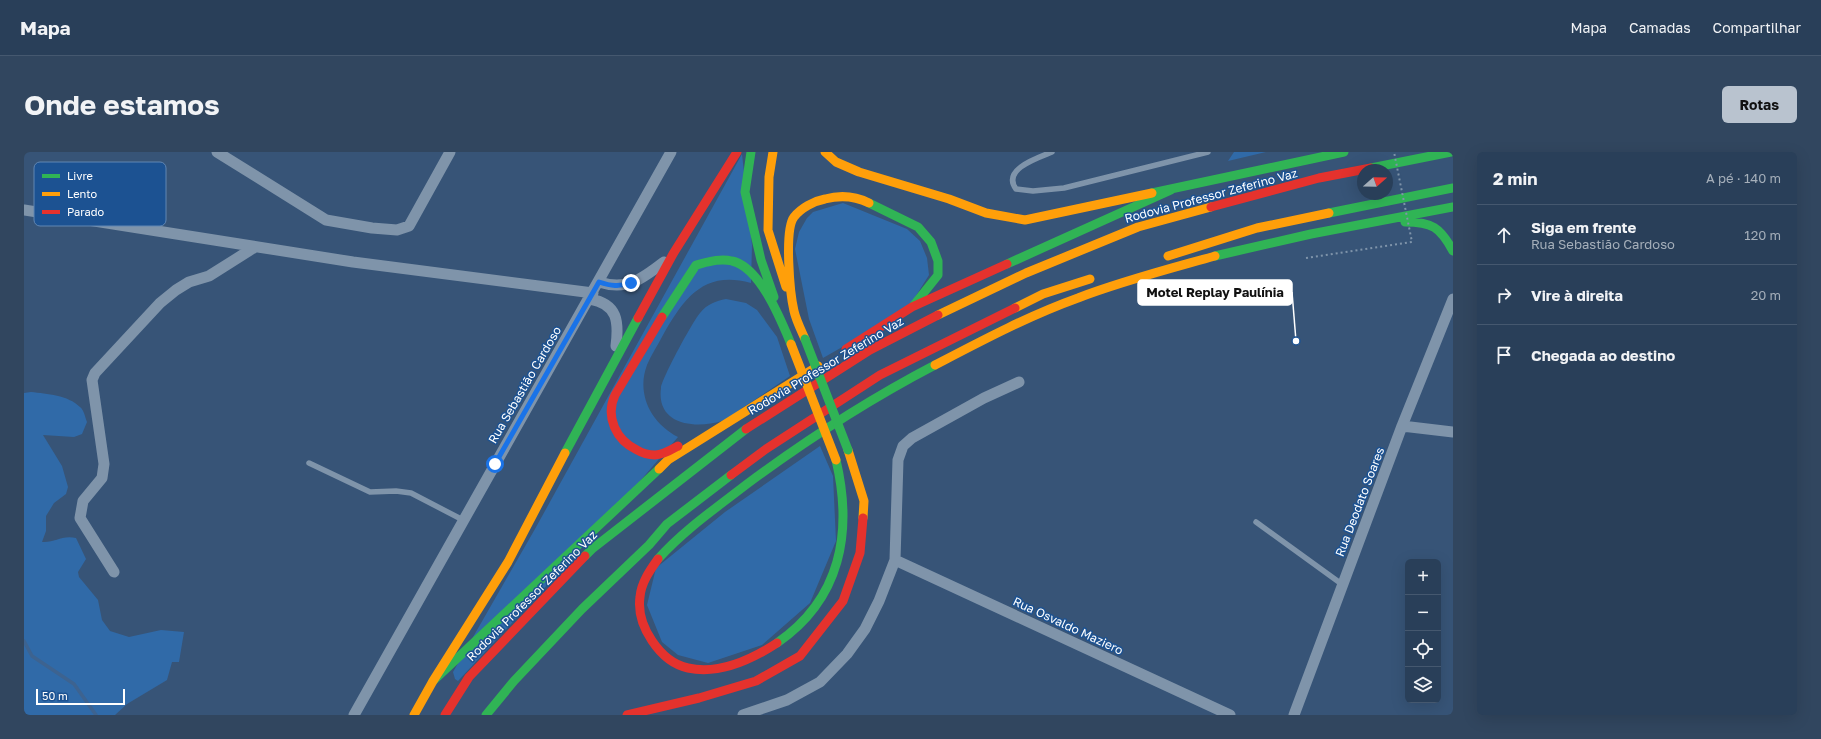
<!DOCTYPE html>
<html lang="pt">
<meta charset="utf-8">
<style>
body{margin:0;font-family:"Golos Text",sans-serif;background:#31465f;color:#f1f3f6}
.controls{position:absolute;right:12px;bottom:12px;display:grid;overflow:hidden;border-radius:6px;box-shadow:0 4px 16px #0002}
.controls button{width:36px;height:36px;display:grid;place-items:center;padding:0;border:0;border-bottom:1px solid #45586f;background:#293f59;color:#f1f3f6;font:20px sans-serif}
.compass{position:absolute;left:1333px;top:12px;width:36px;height:36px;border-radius:50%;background:#293f59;box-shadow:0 4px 16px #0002;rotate:70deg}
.scale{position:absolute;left:12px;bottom:10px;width:89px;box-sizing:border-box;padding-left:4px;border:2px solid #fff;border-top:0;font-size:11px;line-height:14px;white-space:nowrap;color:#fff;-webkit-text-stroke:3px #1c5292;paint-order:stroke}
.stop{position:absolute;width:12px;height:12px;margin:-9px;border:3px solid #1a73e8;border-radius:50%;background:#fff}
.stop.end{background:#1a73e8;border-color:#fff;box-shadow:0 1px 4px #0008}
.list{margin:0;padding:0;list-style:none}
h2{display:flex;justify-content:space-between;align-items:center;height:52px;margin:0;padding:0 16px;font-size:17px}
h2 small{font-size:13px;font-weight:400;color:#a5afba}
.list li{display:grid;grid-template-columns:26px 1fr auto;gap:12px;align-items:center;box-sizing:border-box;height:60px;padding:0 16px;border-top:1px solid #45586f}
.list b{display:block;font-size:15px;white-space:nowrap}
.list p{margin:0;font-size:13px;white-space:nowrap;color:#a5afba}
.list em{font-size:13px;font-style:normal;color:#a5afba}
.icon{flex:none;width:22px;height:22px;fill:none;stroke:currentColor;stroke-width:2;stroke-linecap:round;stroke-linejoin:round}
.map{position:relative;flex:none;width:1429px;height:563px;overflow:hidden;border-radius:6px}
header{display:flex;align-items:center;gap:24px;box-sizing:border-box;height:56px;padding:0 20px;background:#293f59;border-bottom:1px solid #45586f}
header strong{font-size:19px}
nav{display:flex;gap:22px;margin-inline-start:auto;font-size:14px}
.intro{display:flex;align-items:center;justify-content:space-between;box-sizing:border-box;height:96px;padding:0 24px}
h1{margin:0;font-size:28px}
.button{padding:10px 18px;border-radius:6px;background:#b9c3cf;color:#111;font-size:14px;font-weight:700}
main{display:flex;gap:24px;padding:0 24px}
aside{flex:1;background:#293f59;border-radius:6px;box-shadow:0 4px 16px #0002}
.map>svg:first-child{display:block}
.green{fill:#306aa8}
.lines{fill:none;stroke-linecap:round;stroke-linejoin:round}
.stream{stroke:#3d6390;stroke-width:3.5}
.lane{stroke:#7f94aa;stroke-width:5.5}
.street{stroke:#7f94aa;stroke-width:11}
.fast{stroke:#30b455;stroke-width:9}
.slow{stroke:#ff9f0a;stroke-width:9}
.jam{stroke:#e5322d;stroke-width:9}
.path-bridge{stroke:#7f94aa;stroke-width:2;stroke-dasharray:2 3;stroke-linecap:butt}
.fast-bridge{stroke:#30b455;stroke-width:9}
.slow-bridge{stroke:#ff9f0a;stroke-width:9}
.route{stroke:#1a73e8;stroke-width:5}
.labels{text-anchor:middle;stroke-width:3;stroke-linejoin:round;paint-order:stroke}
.street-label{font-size:12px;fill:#fff;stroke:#1c5292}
.key{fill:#1c5292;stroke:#6086b3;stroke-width:1}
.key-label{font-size:11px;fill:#fff}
.leader{fill:none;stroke:#fff;stroke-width:1.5}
.callout-dot{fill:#fff;stroke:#1c5292;stroke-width:1.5}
.callout{fill:#fff;stroke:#fff;stroke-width:1.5}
.callout-label{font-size:13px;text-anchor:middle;font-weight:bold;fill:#111}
</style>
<header>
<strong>Mapa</strong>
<nav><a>Mapa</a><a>Camadas</a><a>Compartilhar</a></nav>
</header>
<div class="intro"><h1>Onde estamos</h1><a class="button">Rotas</a></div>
<main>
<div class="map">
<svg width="1429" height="563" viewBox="0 0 1429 563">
<rect width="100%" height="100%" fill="#375477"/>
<path class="green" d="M1210 0H1242L1204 9Z
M718 2 728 93 727 131C680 118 660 146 639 183 634 193 627 203 623 213 612 242 627 271 654 285L565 388 434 529 431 527 429 520 511 377Z
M819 51 883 77 896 89 903 106 905 123 883 158 799 206 785 167 771 97 775 80 783 66 789 60Z
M702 147 722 151 733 158 753 185 766 224C750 235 734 246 718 256 712 260 705 267 698 269 671 277 632 273 637 236 638 226 669 169 676 161 683 152 692 149 702 147Z
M7 240C23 242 44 243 56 255 60 258 61 265 63 270L58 282 50 285 19 283 38 314 44 335 42 342 30 351 22 364V379L18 390C31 391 37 383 52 386L62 407 54 420 55 425 74 448 78 468 86 479 105 485 137 478 160 480 155 510H148L143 528 103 552 91 563H0V241Z
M796 294 809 324 812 389 786 451 738 493 684 511 654 503 638 490 623 453 632 416 701 360Z"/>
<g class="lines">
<path class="stream" d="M0 489 8 504 50 532 72 563"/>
<path class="lane" d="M1028 0C1016 5 977 17 992 37L1009 39 1040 36 1184 0
M285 311 346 340 372 339 387 341 439 368
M1232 370 1319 433"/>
<path class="street" d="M193 0 302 68 348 76 373 78 385 74 426 0
M0 58 329 110 569 141
M575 130C603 139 618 127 640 110
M566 147C594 152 595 170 592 194
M1378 274 1429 280
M871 408 1206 563
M90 420 56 366 59 349 78 326 80 312 68 228 71 221 136 151 152 138 165 130 185 124 231 95
M330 563 647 0
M719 563 763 548 796 530 823 502 841 477 855 449 871 408 874 308 879 294 888 286 960 246 995 230
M1270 563 1378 274 1429 147"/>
<path class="fast" d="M727 0 721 40 737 108 750 145
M1347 16 1427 0
M1128 41 1320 0
M845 51 894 75 907 90 914 109V123L890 153
M1305 61 1429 36
M1381 70C1408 70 1416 75 1429 99
M1191 104 1287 82 1429 55
M983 112 1147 38
M638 165 672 113C684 110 696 106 708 109 736 115 757 168 767 192
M541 301 614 166
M561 404 568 397 722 277
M634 407C660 378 692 356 723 332 785 286 842 249 911 213
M753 491C817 447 829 380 812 308
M409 529 635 317
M462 563 490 529 558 457 625 393 643 372 707 323"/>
<path class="slow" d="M749 0 745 25 744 78 762 135
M801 0 812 10 835 20 925 47 962 61 1001 68 1128 41
M1144 104 1233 76 1305 61
M991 156 1019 142 1066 127
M914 163 1002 121 1114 75 1187 55
M781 187C777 178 772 168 770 159 766 142 760 78 770 65 777 56 790 49 801 47 816 43 831 44 845 51
M911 213C957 189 1004 164 1054 146 1098 129 1145 117 1191 104
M824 298 840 349 839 366
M635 317 644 308 794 214
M390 563 409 529 484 410 541 301"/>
<path class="jam" d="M1187 55 1295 26 1347 16
M638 165 591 243C581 265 592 288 613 298 618 301 625 303 631 303 639 303 647 298 654 294
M614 166 649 102 713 0
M822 197 888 155 983 112
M722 277 846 198 914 163
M707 323 742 297 856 223 991 156
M634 407C626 418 617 431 616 445 612 473 636 510 664 516 695 523 727 508 753 491
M421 563 445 525 561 404
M603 563 675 546 732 529 776 504 819 449 836 401 839 366"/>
<path class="path-bridge" d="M1282 106 1388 90 1370 0"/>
<path class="fast-bridge" d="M781 187 824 298"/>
<path class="slow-bridge" d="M767 192 812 308"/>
</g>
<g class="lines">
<path class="route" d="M471 312 575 130C587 134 595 135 607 131"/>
</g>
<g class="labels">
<g class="street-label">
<text transform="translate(1187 44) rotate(-15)" y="4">Rodovia Professor Zeferino Vaz</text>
<text transform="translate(802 214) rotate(-31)" y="4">Rodovia Professor Zeferino Vaz</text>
<text transform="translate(501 233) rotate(-60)" y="4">Rua Sebastião Cardoso</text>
<text transform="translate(1336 350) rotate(-69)" y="4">Rua Deodato Soares</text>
<text transform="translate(508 444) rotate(-45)" y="4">Rodovia Professor Zeferino Vaz</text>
<text transform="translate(1044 474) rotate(25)" y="4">Rua Osvaldo Maziero</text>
</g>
</g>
<rect x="10" y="10" width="132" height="64" rx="6" class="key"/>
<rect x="18" y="22" width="18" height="4" fill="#30b455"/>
<rect x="18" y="40" width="18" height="4" fill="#ff9f0a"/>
<rect x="18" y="58" width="18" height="4" fill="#e5322d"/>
<g class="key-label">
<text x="43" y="28">Livre</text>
<text x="43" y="46">Lento</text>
<text x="43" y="64">Parado</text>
</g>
<path class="leader" d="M1272 189L1268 140"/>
<circle class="callout-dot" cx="1272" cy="189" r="4"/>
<rect class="callout" x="1114" y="128" width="154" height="25" rx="4"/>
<g class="callout-label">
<text x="1191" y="145">Motel Replay Paulínia</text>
</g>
</svg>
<div class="controls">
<button>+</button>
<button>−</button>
<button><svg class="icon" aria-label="locate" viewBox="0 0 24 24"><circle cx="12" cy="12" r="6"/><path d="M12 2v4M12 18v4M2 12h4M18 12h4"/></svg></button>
<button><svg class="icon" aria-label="layers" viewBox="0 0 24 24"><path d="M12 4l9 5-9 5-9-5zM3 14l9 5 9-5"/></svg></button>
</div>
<svg class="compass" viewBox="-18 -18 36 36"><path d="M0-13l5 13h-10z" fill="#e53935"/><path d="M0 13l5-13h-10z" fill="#a5afba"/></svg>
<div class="scale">50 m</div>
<div class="stop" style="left:471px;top:312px"></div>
<div class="stop end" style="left:607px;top:131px"></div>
</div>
<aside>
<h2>2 min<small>A pé · 140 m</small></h2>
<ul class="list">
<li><svg class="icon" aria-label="ahead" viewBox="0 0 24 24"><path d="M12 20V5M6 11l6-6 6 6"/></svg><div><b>Siga em frente</b><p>Rua Sebastião Cardoso</p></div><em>120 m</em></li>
<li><svg class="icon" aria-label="right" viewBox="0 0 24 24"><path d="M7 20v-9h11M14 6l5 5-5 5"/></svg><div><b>Vire à direita</b></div><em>20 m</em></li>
<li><svg class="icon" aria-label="arrive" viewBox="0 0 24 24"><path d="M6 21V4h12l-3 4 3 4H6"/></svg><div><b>Chegada ao destino</b></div></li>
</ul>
</aside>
</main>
